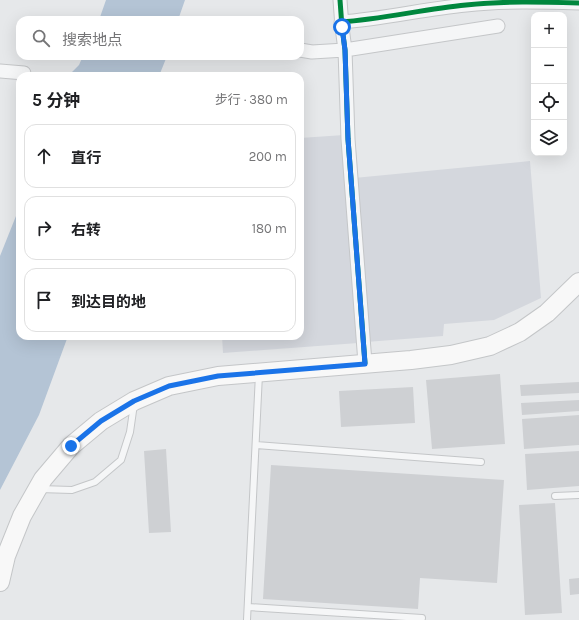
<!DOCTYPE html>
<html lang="zh">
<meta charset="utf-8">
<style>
body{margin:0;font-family:Karla,"Noto Sans SC",sans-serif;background:#f2f2f2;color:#202124}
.controls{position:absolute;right:12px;top:12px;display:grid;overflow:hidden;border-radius:8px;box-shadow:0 4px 16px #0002}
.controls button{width:36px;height:36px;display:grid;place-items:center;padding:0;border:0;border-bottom:1px solid #e0e0e0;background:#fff;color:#202124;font:20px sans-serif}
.stop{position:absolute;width:12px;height:12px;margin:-9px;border:3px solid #1a73e8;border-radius:50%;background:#fff}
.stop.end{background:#1a73e8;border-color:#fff;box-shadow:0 1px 4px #0008}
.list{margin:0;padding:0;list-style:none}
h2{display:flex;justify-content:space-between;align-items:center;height:52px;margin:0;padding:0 16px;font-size:17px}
h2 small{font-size:13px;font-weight:400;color:#757577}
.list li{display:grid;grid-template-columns:26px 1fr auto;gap:12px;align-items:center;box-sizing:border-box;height:64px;margin:0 8px 8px;padding:0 8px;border:1px solid #e0e0e0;border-radius:12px}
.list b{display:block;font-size:15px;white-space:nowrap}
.list em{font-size:13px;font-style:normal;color:#757577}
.icon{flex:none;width:22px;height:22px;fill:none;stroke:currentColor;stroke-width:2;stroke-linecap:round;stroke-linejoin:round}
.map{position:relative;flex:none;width:579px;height:620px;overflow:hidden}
.search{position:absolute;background:#fff;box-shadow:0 4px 16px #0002;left:16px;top:16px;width:288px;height:44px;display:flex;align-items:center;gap:10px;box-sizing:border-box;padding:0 14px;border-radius:12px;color:#757577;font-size:15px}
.panel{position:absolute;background:#fff;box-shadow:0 4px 16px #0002;left:16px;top:72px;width:288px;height:268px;border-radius:12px}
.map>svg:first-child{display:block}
.built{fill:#d4d7dd}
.water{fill:#b4c4d5}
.building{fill:#ced0d3}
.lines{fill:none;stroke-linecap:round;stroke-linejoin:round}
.lane-casing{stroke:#c4c6c8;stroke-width:8}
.street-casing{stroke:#c4c6c8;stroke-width:15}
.secondary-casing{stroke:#c4c6c8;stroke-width:20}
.lane{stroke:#f5f6f7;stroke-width:6}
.street{stroke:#f5f6f7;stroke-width:13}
.secondary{stroke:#f8f8f8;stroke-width:18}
.cycleway-casing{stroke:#f4f6f9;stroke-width:8}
.cycleway{stroke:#00873e;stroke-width:5}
.route{stroke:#1a73e8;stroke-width:5}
</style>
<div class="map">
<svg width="579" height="620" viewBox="0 0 579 620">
<rect width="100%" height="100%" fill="#e6e8ea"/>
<path class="built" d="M344 135 358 343 223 353 222 336H300V138Z
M530 161 541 298 494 320 444 324 443 336 366 342 354 178Z"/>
<path class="water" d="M106 0H185L178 20H99Z
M83 56H167L159 76H68L79 65Z
M20 206V336H68L39 415 0 490V256Z"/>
<path class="building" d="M500 374 505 444 432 449 426 380Z
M579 382V393L521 396 520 385Z
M413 387 415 423 341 427 339 391Z
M579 400V411L522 415 521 403Z
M579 415V445L524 449 522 419Z
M166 449 171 532 149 533 144 451Z
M579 451V486L527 490 525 454Z
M271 465 504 480 497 583 420 578 418 609 263 599Z
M555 503 562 613 525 615 519 505Z
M579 578V594L570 595 569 579Z"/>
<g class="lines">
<defs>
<path id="lane" d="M256 445 481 462
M39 489 72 490 95 482 121 460 130 432 134 404
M555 496 579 495
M248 607 422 618
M247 620 259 374"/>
<path id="street" d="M340 0 342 27 345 50 348 139 365 363
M341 22C383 19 424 9 466 5 503 1 541 2 579 3
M300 50 312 52 345 50 498 26
M0 71 24 73"/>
<path id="secondary" d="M0 582 6 556 22 516 43 479 71 446 101 421 134 401 169 386 218 376 411 360 451 355 490 346 520 332 547 313 579 282"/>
</defs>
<use href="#lane" class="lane-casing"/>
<use href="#street" class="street-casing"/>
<use href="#secondary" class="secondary-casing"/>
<use href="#lane" class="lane"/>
<use href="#street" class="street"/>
<use href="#secondary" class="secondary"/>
<defs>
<path id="cycleway" d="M340 0 342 27 345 50 348 139 365 363
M341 22C383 19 424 9 466 5 503 1 541 2 579 3"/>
</defs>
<use href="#cycleway" class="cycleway-casing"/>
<use href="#cycleway" class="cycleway"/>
</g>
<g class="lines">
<path class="route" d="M71 446 101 421 134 401 169 386 218 376 365 364 348 139 345 50 342 27"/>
</g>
</svg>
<div class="controls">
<button>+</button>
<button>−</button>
<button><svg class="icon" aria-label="locate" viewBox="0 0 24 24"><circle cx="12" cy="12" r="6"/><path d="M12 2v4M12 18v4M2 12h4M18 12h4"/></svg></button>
<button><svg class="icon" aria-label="layers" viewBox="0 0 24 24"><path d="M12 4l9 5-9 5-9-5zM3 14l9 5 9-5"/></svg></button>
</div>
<div class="stop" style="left:342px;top:27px"></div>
<div class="stop end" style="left:71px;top:446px"></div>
<div class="search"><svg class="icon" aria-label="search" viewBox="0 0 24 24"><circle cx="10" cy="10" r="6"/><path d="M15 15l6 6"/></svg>搜索地点</div>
<section class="panel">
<h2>5 分钟<small>步行 · 380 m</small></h2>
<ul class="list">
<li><svg class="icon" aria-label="ahead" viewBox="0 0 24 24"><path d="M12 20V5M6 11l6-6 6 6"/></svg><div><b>直行</b></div><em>200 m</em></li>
<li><svg class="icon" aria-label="right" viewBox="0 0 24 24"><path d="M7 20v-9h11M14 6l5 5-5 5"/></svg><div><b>右转</b></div><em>180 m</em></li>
<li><svg class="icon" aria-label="arrive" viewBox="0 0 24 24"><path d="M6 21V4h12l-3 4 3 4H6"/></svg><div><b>到达目的地</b></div></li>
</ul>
</section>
</div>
